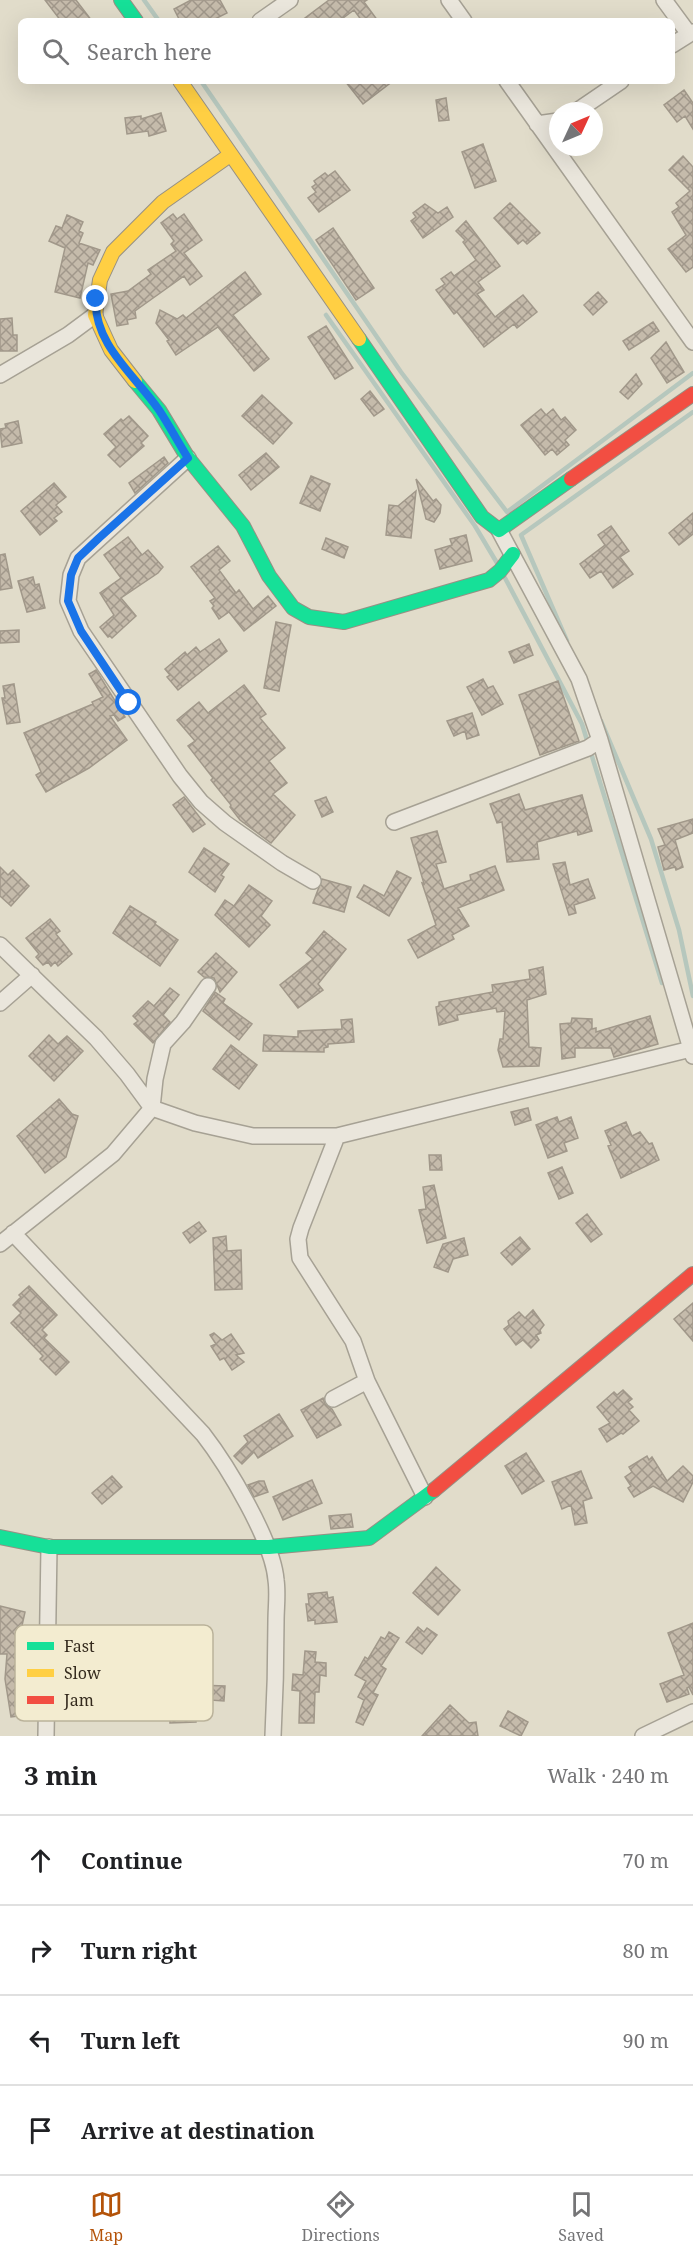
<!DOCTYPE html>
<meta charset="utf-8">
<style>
body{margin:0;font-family:"Noto Serif",serif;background:#f6f6f6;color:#202124}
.compass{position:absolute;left:549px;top:102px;width:54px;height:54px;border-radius:50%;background:#fff;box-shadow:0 6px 24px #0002;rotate:46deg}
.stop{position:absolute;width:18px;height:18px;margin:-14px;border:4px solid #1a73e8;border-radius:50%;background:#fff}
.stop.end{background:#1a73e8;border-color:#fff;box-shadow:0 2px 6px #0008}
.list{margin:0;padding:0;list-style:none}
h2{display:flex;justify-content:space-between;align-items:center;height:78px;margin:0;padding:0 24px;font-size:26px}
h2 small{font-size:20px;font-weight:400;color:#757577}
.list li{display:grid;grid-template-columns:39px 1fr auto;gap:18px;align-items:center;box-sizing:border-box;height:90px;padding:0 24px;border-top:2px solid #e0e0e0}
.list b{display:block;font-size:22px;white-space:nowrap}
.list em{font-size:20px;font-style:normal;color:#757577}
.icon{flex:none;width:33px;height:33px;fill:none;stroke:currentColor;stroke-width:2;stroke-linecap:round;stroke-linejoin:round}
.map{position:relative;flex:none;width:693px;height:1736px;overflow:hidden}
.search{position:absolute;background:#fff;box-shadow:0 6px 24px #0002;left:18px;right:18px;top:18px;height:66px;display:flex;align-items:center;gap:15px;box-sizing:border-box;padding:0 21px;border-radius:9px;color:#757577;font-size:22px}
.sheet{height:438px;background:#fff}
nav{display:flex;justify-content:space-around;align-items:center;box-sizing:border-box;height:84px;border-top:2px solid #e0e0e0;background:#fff;font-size:16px;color:#757577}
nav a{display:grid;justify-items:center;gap:3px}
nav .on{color:#b45309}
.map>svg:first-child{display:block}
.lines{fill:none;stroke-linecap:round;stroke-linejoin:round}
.stream{stroke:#b6c7bd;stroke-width:4.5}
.building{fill:url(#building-cross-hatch);stroke:#a1988a;stroke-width:1.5}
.street-casing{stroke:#a6a194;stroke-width:18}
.fast-casing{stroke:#969084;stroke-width:16}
.slow-casing{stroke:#969084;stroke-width:16}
.jam-casing{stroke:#969084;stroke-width:16}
.street{stroke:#eae6dc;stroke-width:15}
.fast{stroke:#16e098;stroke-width:14}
.slow{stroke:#ffcf43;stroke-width:14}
.jam{stroke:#f24e42;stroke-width:14}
.route{stroke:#1a73e8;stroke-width:8}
.key{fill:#f3ecd0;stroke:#bab29a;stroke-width:1.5}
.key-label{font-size:16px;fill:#342a1d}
</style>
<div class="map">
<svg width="693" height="1736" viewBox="0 0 693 1736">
<defs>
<pattern id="building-cross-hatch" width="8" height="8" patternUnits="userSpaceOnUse" patternTransform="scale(1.5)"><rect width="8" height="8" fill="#c5bbab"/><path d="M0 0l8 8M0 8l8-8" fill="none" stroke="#a1988b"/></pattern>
</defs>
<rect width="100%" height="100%" fill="#e1dcca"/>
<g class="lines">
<path class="stream" d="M144 0 159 21
M201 81 401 372 507 512 693 373
M326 315 475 526 497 563
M505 578 582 724 662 983
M567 641 521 535 693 412
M601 721 651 839 679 930 693 996"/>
</g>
<path class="building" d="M45 0H76L92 21H61Z
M191 0H220L227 13 211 21H180L174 9Z
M329 0H367L364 2 378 21H362L354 10 339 21H301Z
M345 81H393L363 104Z
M684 90 693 103V129L685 116 677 122 664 105Z
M446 98 449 120 439 121 436 100Z
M161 113 166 131 149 136 148 131 127 134 125 118 141 116V119Z
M483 144 496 181 475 188 462 152Z
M683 156 693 167V267L686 272 668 249 686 235 672 212 679 207 676 203 690 191 669 170Z
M335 171 350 190 319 212 308 198 316 192 312 187 316 184 314 181 325 173 328 176Z
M510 203 540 233 527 244 523 240 518 244 494 218Z
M425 204 438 213 447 207 453 217 423 238 411 221 416 217 413 213Z
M173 214 177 219 184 214 202 240 184 253 202 276 190 285 184 276 135 311 136 318 127 320 128 324 117 326 111 294 128 291 151 274 148 270 176 251 171 244 174 241 161 223Z
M67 215 83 222 79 231 83 233 79 243 100 250 93 265 88 263 80 298 55 292 65 248 49 241 56 226 62 228Z
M466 221 500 266 478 282 484 290 477 294 495 317 523 295 537 312 517 328 514 324 484 347 457 312 454 314 436 290 445 284 441 279 451 272 454 276 476 260 463 242 465 240 456 231Z
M333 228 374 288 356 300 316 240Z
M245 272 261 294 233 315 269 359 254 371 218 327 176 355 167 341 169 340 156 323 160 310 177 319 183 315 186 318Z
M598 292 607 302 593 315 584 305Z
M12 318 13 335H17V351H0V319Z
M653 322 659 331 629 350 623 341Z
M326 326 353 368 335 379 308 337Z
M666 342 684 372 667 383 651 358Z
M636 374 642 384 628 399 620 392Z
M370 391 384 409 374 416 361 399Z
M262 395 292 423 273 444 242 416Z
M541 409 546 415 553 409 561 420 565 417 576 430 565 440 569 445 557 455 552 449 545 455 521 425Z
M129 416 148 436 141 443 144 446 120 467 108 455 116 447 104 434 121 419 123 421Z
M18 421 22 443 2 447 0 429 6 428 5 424Z
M266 453 279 467 251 490 239 475Z
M164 457 168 463 135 493 129 483Z
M311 476 330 484 320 511 300 503Z
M416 479 433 501 436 499 441 505 440 513 434 522 426 519Z
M54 483 66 497 56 505 62 512 54 518 57 521 40 535 21 511Z
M416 491 411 538 386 535 389 505 398 506Z
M693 513V534L679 545 669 533Z
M611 526 629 551 620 557 633 574 613 588 601 571 590 578 580 564 605 545 598 535Z
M466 535 472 561 440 569 435 550 452 545 450 539Z
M128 537 142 555 148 550 163 567 158 573 121 598 136 616 112 638 110 636 108 637 100 627 114 615 100 593 121 578 104 555Z
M326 538 348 547 344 558 322 549Z
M218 546 230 561 219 570 236 593 239 590 253 609 268 596 276 606 244 631 229 612 219 619 212 608 214 606 210 601 215 598 191 567Z
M5 554 12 588 0 590V555Z
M33 577 35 585 39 584 45 608 27 612 18 581Z
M276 622 291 625 279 691 264 688Z
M19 630V642L0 643V631Z
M219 639 227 651 178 690 167 677 170 675 165 669 185 652 187 655 196 647 200 652Z
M529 644 533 655 514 663 509 652Z
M96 670 125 717 118 721 114 715 110 716 127 740 89 768 46 792 36 775 41 772 24 733 93 704 92 702 103 697 89 674Z
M483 679 488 688 493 686 503 704 482 715 467 687Z
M558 681 579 741 540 755 519 695Z
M14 684 20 722 7 724 2 698H5L3 686Z
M244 685 266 714 260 718 285 748 269 761 287 783 273 794 295 815 271 843 240 820 230 807 231 805 211 780 213 778 188 746 195 741 177 720 199 702 208 713Z
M472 713 479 735 467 739 465 731 454 736 447 721Z
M519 794 525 810 582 795 592 831 578 835 577 831 537 842 539 859 507 862 502 822 497 823 490 804Z
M184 797 205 824 193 832 173 805Z
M326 797 333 812 322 817 315 801Z
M693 819V833L675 840 683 867 676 870 675 867 664 870 658 847 665 845 658 829Z
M437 831 446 862 436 864 444 889 471 880 470 875 495 866 504 890 458 908 469 926 452 935 454 939 418 958 408 940 436 925 422 883 424 884 411 838Z
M204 848 229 864 221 875 224 877 215 892 189 872Z
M565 862 570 885 588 879 595 898 574 905 576 913 569 915 553 864Z
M0 867 8 875 13 870 29 886 11 906 0 896Z
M397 871 411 878 389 916 357 897 364 885 384 896Z
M322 879 351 887 344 912 313 903Z
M249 885 272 901 261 916 270 925 249 947 215 915 225 900 234 906Z
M130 906 156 922 155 924 178 940 160 966 113 933Z
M50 919 60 931 56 934 72 954 58 966 55 962 51 966 48 962 43 965 36 957 39 954 26 938Z
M324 931 346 949 318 984 323 990 298 1008 280 985 313 959 306 953Z
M216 953 237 972 220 992 214 978 204 977 198 972Z
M543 967 546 994 527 1000 529 1047 541 1048 539 1066 503 1067 498 1050 500 1039H503L505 1011 497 1012 496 1008 457 1015 458 1020 439 1025 436 1007 439 1006V1002L493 992 492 985 530 979 529 970Z
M170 988 179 995 163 1015 170 1022 153 1043 134 1024 138 1021 133 1016 148 1001 154 1006Z
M215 992 225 999 223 1003 252 1024 239 1040 203 1011Z
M650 1016 658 1044 614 1057 611 1048H575V1057L562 1059 560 1024 571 1023 572 1018 592 1019V1029L596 1028V1032Z
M352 1019 354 1042 328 1044V1047L324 1048V1052L263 1051 264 1035 298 1037V1031L342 1029 341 1020Z
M49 1035 58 1044 67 1036 83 1051 54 1081 29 1056Z
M231 1045 257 1065 239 1089 213 1069Z
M59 1099 72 1114 78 1116 66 1157 45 1173 17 1136Z
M528 1108 531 1120 515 1125 511 1112Z
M557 1117 559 1122 571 1117 578 1138 564 1143 567 1151 548 1158 536 1125Z
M626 1122 632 1136 640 1132 649 1144 652 1143 659 1160 621 1178 608 1146 611 1145 605 1131Z
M429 1155H441L442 1170H430Z
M562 1167 573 1193 559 1199 548 1173Z
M434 1185 446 1238 427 1243 419 1210 426 1209 423 1187Z
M587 1214 602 1234 591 1242 576 1223Z
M199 1222 206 1231 190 1243 183 1233Z
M226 1236 227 1251 241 1250 242 1289 215 1290 213 1238Z
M520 1237 530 1249 512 1265 501 1253Z
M464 1238 468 1255 453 1259 448 1272 434 1267 443 1244Z
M29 1286 57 1315 42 1330 47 1335 44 1338 69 1362 56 1375 40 1359 43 1356 11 1323 21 1313 13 1305 21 1297 19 1295Z
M693 1303V1341L674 1319Z
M533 1310 544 1325 540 1330 541 1333 536 1335 539 1340 531 1348 523 1340 516 1345 504 1329 509 1325 508 1321 519 1312 525 1318Z
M214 1333 222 1340 231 1334 244 1353 236 1355 244 1362 232 1370 224 1358 220 1360 211 1346 216 1344 210 1335Z
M623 1390 632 1399 628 1402 633 1407 629 1410 639 1421 623 1434 621 1433 607 1442 599 1429 610 1423 597 1407 614 1392 617 1395Z
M323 1398 325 1404 332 1409 341 1425 317 1438 301 1410Z
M279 1414 293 1436 258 1458 254 1452 242 1464 234 1456 248 1442 244 1436Z
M526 1453 544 1481 522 1494 505 1466Z
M647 1456 649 1460 652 1457 667 1481 683 1466 693 1476V1482L683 1502 653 1486 634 1497 628 1488 631 1486 625 1477 632 1472 629 1467Z
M581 1471 592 1498 583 1501 587 1523 575 1525 571 1505 562 1509 552 1482Z
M112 1476 122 1487 102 1504 92 1493Z
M312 1480 322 1503 283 1520 273 1497Z
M259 1481H264L268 1492 254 1497 248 1485Z
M351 1514 353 1527 331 1529 329 1516Z
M436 1567 460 1590 438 1615 413 1593Z
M327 1592 328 1598 333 1597 337 1622 315 1624V1620L308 1621 306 1604H309L308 1594Z
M0 1606 25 1612 17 1648 27 1649 24 1683 31 1682 35 1714 11 1717 5 1679 7 1654H0Z
M693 1623V1695L689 1687 687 1688 689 1694 667 1702 660 1684 684 1675 668 1633Z
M418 1627 424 1632 427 1628 437 1635 422 1654 406 1642Z
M389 1632 399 1638 381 1666 386 1669 373 1693 378 1695 363 1725 356 1722 364 1700 358 1697 366 1681 355 1675 365 1657 368 1659 381 1637 385 1639Z
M305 1651 316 1652 315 1662 326 1663V1676L320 1675 319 1692H315L314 1723H299L300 1691 292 1690 293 1674 303 1675Z
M169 1684 225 1686 224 1701 196 1699V1722L170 1723Z
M450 1705 469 1723 476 1722 478 1736H422Z
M508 1711 528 1722 521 1736 500 1726Z"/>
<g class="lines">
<defs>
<path id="street" d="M449 0 464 21
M664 0 689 34
M260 21 290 0
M672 45 693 32
M507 81 693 342
M577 111 621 81
M537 124 558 121
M0 375 68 335 95 315
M188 458 78 558 71 575 68 601 81 631 180 776 201 802 225 823 282 863 313 881
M499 530 579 679 600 740 693 1056
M394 822 588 748 600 740
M0 945 96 1038 127 1074 152 1108 195 1123 253 1136H337L691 1049
M0 1003 32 975
M337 1136 301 1228 298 1239 300 1258 353 1341 367 1381 425 1497
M13 1233 203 1434C227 1465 273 1541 276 1580 278 1593 276 1608 276 1621 276 1660 275 1698 273 1736
M0 1244 113 1154 152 1108 155 1079 163 1044 183 1022 208 986
M333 1399 367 1381
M46 1736 49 1547
M643 1736 693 1712"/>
<path id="fast" d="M121 0 136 21
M359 339 482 517 499 530 571 479
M135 381 159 410 188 458 243 526 269 576 293 608 309 617 344 622 489 580 500 571 513 554
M0 1537 49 1547H269L369 1538 434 1490"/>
<path id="slow" d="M180 81 359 339
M135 381 111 350 95 315 100 280 113 252 163 202 230 155"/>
<path id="jam" d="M571 479 693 394
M434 1490 693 1274"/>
</defs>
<use href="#street" class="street-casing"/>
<use href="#fast" class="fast-casing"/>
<use href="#slow" class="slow-casing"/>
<use href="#jam" class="jam-casing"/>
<use href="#street" class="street"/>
<use href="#fast" class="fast"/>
<use href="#slow" class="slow"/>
<use href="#jam" class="jam"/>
</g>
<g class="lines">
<path class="route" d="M96 299C93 344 136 376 159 410 169 425 178 442 188 458L99 538 78 558 71 575 68 601 81 631 129 703"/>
</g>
<rect x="15" y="1625" width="198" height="96" rx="9" class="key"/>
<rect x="27" y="1642" width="27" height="8" fill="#16e098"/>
<rect x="27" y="1669" width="27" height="8" fill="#ffcf43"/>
<rect x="27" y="1696" width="27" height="8" fill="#f24e42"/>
<g class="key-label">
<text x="64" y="1652">Fast</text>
<text x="64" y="1679">Slow</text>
<text x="64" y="1706">Jam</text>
</g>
</svg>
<svg class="compass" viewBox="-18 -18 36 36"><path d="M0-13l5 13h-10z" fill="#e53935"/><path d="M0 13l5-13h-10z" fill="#757577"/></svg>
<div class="stop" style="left:129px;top:703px"></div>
<div class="stop end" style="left:96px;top:299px"></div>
<div class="search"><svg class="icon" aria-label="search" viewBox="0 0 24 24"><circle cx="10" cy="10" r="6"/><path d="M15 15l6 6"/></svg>Search here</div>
</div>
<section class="sheet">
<h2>3 min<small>Walk · 240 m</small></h2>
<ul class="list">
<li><svg class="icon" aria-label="ahead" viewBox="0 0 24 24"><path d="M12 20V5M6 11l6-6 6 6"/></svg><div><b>Continue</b></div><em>70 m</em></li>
<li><svg class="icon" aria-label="right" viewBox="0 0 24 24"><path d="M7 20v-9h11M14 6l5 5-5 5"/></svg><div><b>Turn right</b></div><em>80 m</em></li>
<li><svg class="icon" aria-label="left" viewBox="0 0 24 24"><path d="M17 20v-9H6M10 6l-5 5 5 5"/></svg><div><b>Turn left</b></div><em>90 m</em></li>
<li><svg class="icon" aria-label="arrive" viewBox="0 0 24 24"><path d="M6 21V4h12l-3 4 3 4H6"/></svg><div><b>Arrive at destination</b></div></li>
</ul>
</section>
<nav>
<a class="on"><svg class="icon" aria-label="map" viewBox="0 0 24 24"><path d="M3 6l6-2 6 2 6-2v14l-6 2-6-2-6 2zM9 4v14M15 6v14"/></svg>Map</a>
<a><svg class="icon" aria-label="directions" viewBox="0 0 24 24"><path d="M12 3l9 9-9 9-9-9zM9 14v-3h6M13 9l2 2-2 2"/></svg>Directions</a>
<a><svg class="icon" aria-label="saved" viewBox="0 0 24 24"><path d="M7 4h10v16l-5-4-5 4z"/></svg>Saved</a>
</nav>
